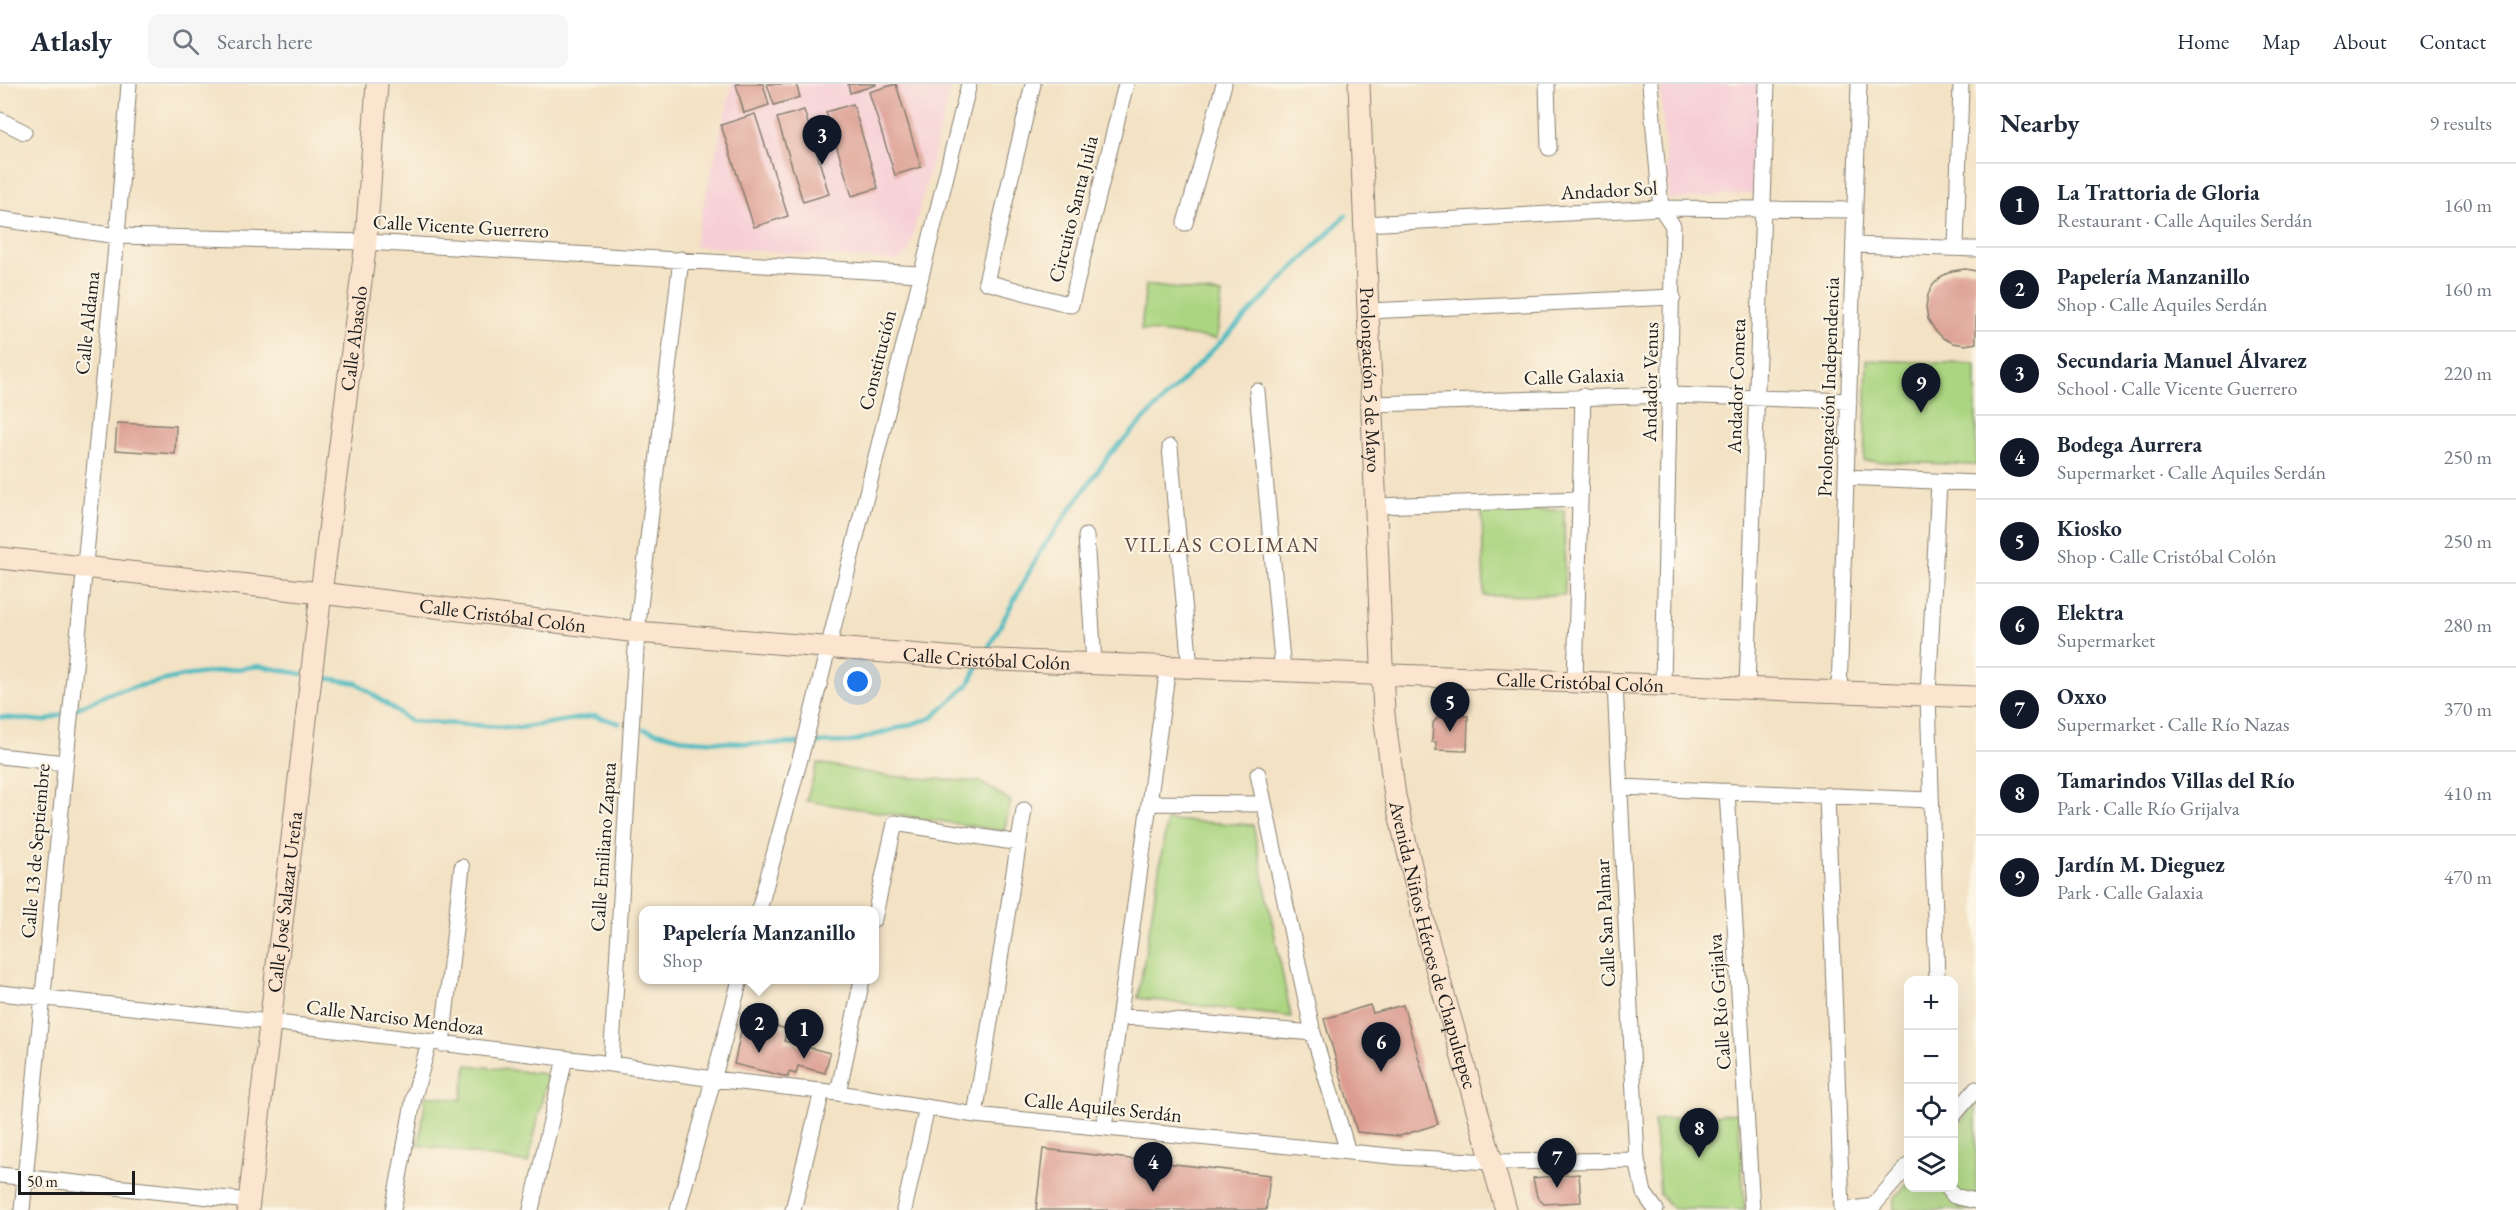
<!DOCTYPE html>
<meta charset="utf-8">
<style>
body{margin:0;font-family:"EB Garamond",serif;background:#f6f6f7;color:#1f2937}
.controls{position:absolute;right:18px;bottom:18px;display:grid;overflow:hidden;border-radius:12px;box-shadow:0 6px 24px #0002}
.controls button{width:54px;height:54px;display:grid;place-items:center;padding:0;border:0;border-bottom:2px solid #e0e1e3;background:#fff;color:#1f2937;font:30px sans-serif}
.scale{position:absolute;left:18px;bottom:15px;width:117px;box-sizing:border-box;padding-left:6px;border:3px solid #1c1c1c;border-top:0;font-size:16px;line-height:21px;white-space:nowrap;color:#1c1c1c;-webkit-text-stroke:4px #fcf5e5;paint-order:stroke}
.you{position:absolute;left:858px;top:598px;width:21px;height:21px;margin:-15px;border:4px solid #fff;border-radius:50%;background:#1a73e8;box-shadow:0 0 0 9px #1a73e833}
.badge{display:grid;place-items:center;width:39px;height:39px;border-radius:50%;background:#111827;color:#fff;font-size:20px;font-weight:700}
.pin{position:absolute;translate:-50% -50px;filter:drop-shadow(0 2px 3px #0008)}
.pin::after{content:'';position:absolute;top:32px;width:21px;height:18px;background:inherit;clip-path:polygon(0 0,100% 0,50% 100%)}
.popup{position:absolute;left:639px;top:822px;width:240px;height:78px;box-sizing:border-box;display:grid;place-content:center;border-radius:12px;background:#fff;filter:drop-shadow(0 2px 4px #0005);font-size:20px;white-space:nowrap;color:#747a83}
.popup b{font-size:22px;color:#1f2937}
.popup::after{content:'';position:absolute;left:50%;top:100%;margin-left:-12px;border:12px solid transparent;border-top-color:#fff}
.list{margin:0;padding:0;list-style:none}
h2{display:flex;justify-content:space-between;align-items:center;height:78px;margin:0;padding:0 24px;font-size:26px}
h2 small{font-size:20px;font-weight:400;color:#747a83}
.list li{display:grid;grid-template-columns:39px 1fr auto;gap:18px;align-items:center;box-sizing:border-box;height:84px;padding:0 24px;border-top:2px solid #e0e1e3}
.list b{display:block;font-size:22px;white-space:nowrap}
.list p{margin:0;font-size:20px;white-space:nowrap;color:#747a83}
.list em{font-size:20px;font-style:normal;color:#747a83}
.icon{flex:none;width:33px;height:33px;fill:none;stroke:currentColor;stroke-width:2;stroke-linecap:round;stroke-linejoin:round}
.map{position:relative;flex:none;width:1976px;height:1126px;overflow:hidden}
header{display:flex;align-items:center;gap:36px;box-sizing:border-box;height:84px;padding:0 30px;background:#fff;border-bottom:2px solid #e0e1e3}
header strong{font-size:28px}
nav{display:flex;gap:33px;margin-inline-start:auto;font-size:21px}
.search{width:420px;height:54px;background:#f6f6f7;display:flex;align-items:center;gap:15px;box-sizing:border-box;padding:0 21px;border-radius:12px;color:#747a83;font-size:22px}
main{display:flex}
aside{flex:1;background:#fff}
.map>svg:first-child{display:block}
.built{fill:#f6cfd6}
.green{fill:#abd581;stroke:#64784e;stroke-width:1.5}
.lines{fill:none;stroke-linecap:round;stroke-linejoin:round}
.stream{stroke:#4bbac0;stroke-width:4.5}
.building{fill:#dc9c91}
.street-casing{stroke:#887f70;stroke-width:17}
.secondary-casing{stroke:#887f70;stroke-width:23}
.street{stroke:#fff;stroke-width:15}
.secondary{stroke:#fce5cf;stroke-width:21}
.labels{text-anchor:middle;stroke-width:4.5;stroke-linejoin:round;paint-order:stroke}
.street-label{font-size:20px;fill:#1c1c1c;stroke:#fcf5e5}
.neighbourhood-label{font-size:21px;letter-spacing:1.5px;fill:#5f4945;stroke:#fcf5e5}
</style>
<header>
<strong>Atlasly</strong>
<div class="search"><svg class="icon" aria-label="search" viewBox="0 0 24 24"><circle cx="10" cy="10" r="6"/><path d="M15 15l6 6"/></svg>Search here</div>
<nav><a>Home</a><a>Map</a><a>About</a><a>Contact</a></nav>
</header>
<main>
<div class="map">
<svg width="1976" height="1126" viewBox="0 0 1976 1126">
<rect width="100%" height="100%" fill="#fcf5e5"/>
<filter id="ink" filterUnits="userSpaceOnUse"><feTurbulence type="fractalNoise" baseFrequency=".0167" numOctaves="2"/><feDisplacementMap in="SourceGraphic" scale="12" xChannelSelector="R" yChannelSelector="G"/><feConvolveMatrix kernelMatrix="1 2 1 2 8 2 1 2 1" color-interpolation-filters="sRGB"/></filter>
<filter id="wash" filterUnits="userSpaceOnUse"><feTurbulence type="fractalNoise" baseFrequency=".008" numOctaves="4" result="noise"/><feDisplacementMap in="SourceGraphic" scale="24" xChannelSelector="R" yChannelSelector="G"/><feGaussianBlur stdDeviation="1.35" result="paint"/><feColorMatrix in="noise" values="0 0 0 0 0 0 0 0 0 0 0 0 0 0 0 0 0 1.4 0 .05"/><feComposite in="paint" operator="in"/></filter>
<g filter="url(#wash)">
<rect width="100%" height="100%" fill="#f3e2c4"/>
<path class="built" d="M732 0H952L908 170 898 177 694 162Z
M1660 0H1759L1755 109 1669 116Z"/>
<path class="green" d="M1146 201 1222 210 1217 255 1141 246Z
M1867 276 1976 280V381L1864 377Z
M1564 426 1565 511 1484 512 1482 427Z
M818 679 886 692 980 698 1011 717 1004 747 806 717Z
M1167 736 1253 741 1291 933 1138 914Z
M467 981 544 990 547 995 528 1079 419 1061 426 1011 461 1016Z
M1976 1019V1126H1894V1115L1908 1098V1104H1954V1046Z
M1738 1029 1745 1126 1673 1125 1660 1111 1654 1036Z"/>
<g class="lines">
<path class="stream" d="M985 570 1041 466 1110 370 1346 131
M320 593 357 599 410 637 519 644 594 632 619 639
M75 625 113 608 183 592 260 582 302 590
M0 633 45 637 68 628
M644 645 688 656 758 660 851 658 932 634 969 600 978 582"/>
</g>
<g id="blocks">
<path class="building" d="M736 0H763L769 21 744 29Z
M767 0H796L800 13 774 21Z
M848 0H876V1L850 9Z
M896 0 921 83 895 91 869 8Z
M853 20 878 104 852 112 826 28Z
M804 26 829 110 803 118 777 34Z
M755 30 788 132 754 143 721 41Z
M1965 185 1976 187V259L1965 261 1953 259 1943 254 1934 245 1928 235 1926 223 1928 211 1933 201 1942 192 1952 187Z
M117 339 176 342 175 370 115 366Z
M1440 631 1468 632 1467 667 1436 666V658H1432L1433 639Z
M1370 921 1373 929 1403 921 1438 1040 1400 1052 1357 1048 1324 935Z
M744 934 787 945 784 957 830 969 825 989 798 982 796 990 789 988 788 993 734 980Z
M1043 1065 1270 1091 1266 1126H1036Z
M1579 1090 1581 1118 1544 1120 1537 1113 1533 1094Z"/>
</g>
</g>
<g filter="url(#ink)">
<use href="#blocks" fill-opacity="0" stroke="#887f70" stroke-width="1.5"/>
<g class="lines">
<defs>
<path id="street" d="M1033 0 986 198 1071 221 1126 0
M1547 0 1549 64
M1650 0 1661 124 1673 142 1663 601
M0 36 24 48
M0 135 117 152 366 158 920 190
M1185 139 1224 0
M1365 140 1661 124 1855 126
M1854 161 1976 165
M1956 164 1961 0
M1368 227 1673 213
M1257 307 1283 587
M1373 320 1671 311 1849 317
M1170 363 1190 584
M1846 393 1976 399
M1377 422 1580 415
M1086 452 1094 580
M1575 598 1583 312
M1615 599 1637 1076 1644 1109 1656 1126
M1747 604 1767 0
M1839 608 1859 0
M0 672 65 679
M1258 690 1313 949 1348 1068
M1620 703 1930 716
M1727 707 1752 1126
M1827 711 1842 1126
M1149 719 1264 720
M759 826 807 649 969 0
M874 835 895 739 1019 759
M1937 896 1928 611 1939 398
M0 909 270 938 611 980 713 995 838 1009 975 1031 1400 1073 1491 1078 1637 1076
M1120 932 1313 949
M442 960 462 783
M611 980 637 548 681 175
M838 1009 862 896
M975 1031 1024 726
M1954 1031 1976 1005
M1104 1044 1168 583
M0 1091 249 1117
M1948 1104 1954 1112 1976 1117
M1873 1122 1908 1082
M22 1126 117 152 129 0
M393 1126 414 1013 429 958
M531 1126 565 974
M678 1126 740 896
M793 1126 822 1007
M904 1126 927 1023
M1846 1126 1873 1122"/>
<g id="secondary">
<path id="s1" d="M1359 0 1384 631 1395 712 1429 859 1506 1126"/>
<path id="s2" d="M0 474 321 509 637 548 971 575 1976 613"/>
<path id="s3" d="M248 1126 321 509 366 158 377 0"/>
</g>
</defs>
<use href="#street" class="street-casing"/>
<use href="#secondary" class="secondary-casing"/>
<use href="#street" class="street"/>
<use href="#secondary" class="secondary"/>
</g>
</g>
<g class="labels">
<g class="street-label">
<text transform="translate(1609 106) rotate(-3)" y="7">Andador Sol</text>
<text transform="translate(1073 125) rotate(-76)" y="7">Circuito Santa Julia</text>
<text transform="translate(461 142) rotate(3)" y="7">Calle Vicente Guerrero</text>
<text transform="translate(87 239) rotate(-84)" y="7">Calle Aldama</text>
<text dy="7" stroke="none"><textPath href="#s3" startOffset="878">Calle Abasolo</textPath></text>
<text transform="translate(877 276) rotate(-76)" y="7">Constitución</text>
<text transform="translate(1574 292) rotate(-2)" y="7">Calle Galaxia</text>
<text dy="7" stroke="none"><textPath href="#s1" startOffset="296">Prolongación 5 de Mayo</textPath></text>
<text transform="translate(1650 298) rotate(-89)" y="7">Andador Venus</text>
<text transform="translate(1736 302) rotate(-88)" y="7">Andador Cometa</text>
<text transform="translate(1828 303) rotate(-88)" y="7">Prolongación Independencia</text>
<text dy="7" stroke="none"><textPath href="#s2" startOffset="506">Calle Cristóbal Colón</textPath></text>
<text dy="7" stroke="none"><textPath href="#s2" startOffset="992">Calle Cristóbal Colón</textPath></text>
<text dy="7" stroke="none"><textPath href="#s2" startOffset="1586">Calle Cristóbal Colón</textPath></text>
<text transform="translate(603 763) rotate(-86)" y="7">Calle Emiliano Zapata</text>
<text transform="translate(35 767) rotate(-85)" y="7">Calle 13 de Septiembre</text>
<text dy="7" stroke="none"><textPath href="#s3" startOffset="310">Calle José Salazar Ureña</textPath></text>
<text transform="translate(1605 839) rotate(-93)" y="7">Calle San Palmar</text>
<text dy="7" stroke="none"><textPath href="#s1" startOffset="867">Avenida Niños Héroes de Chapultepec</textPath></text>
<text transform="translate(1719 918) rotate(-94)" y="7">Calle Río Grijalva</text>
<text transform="translate(395 933) rotate(7)" y="7">Calle Narciso Mendoza</text>
<text transform="translate(1103 1023) rotate(6)" y="7">Calle Aquiles Serdán</text>
</g>
<g class="neighbourhood-label">
<text x="1222" y="468">VILLAS COLIMAN</text>
</g>
</g>
</svg>
<div class="controls">
<button>+</button>
<button>−</button>
<button><svg class="icon" aria-label="locate" viewBox="0 0 24 24"><circle cx="12" cy="12" r="6"/><path d="M12 2v4M12 18v4M2 12h4M18 12h4"/></svg></button>
<button><svg class="icon" aria-label="layers" viewBox="0 0 24 24"><path d="M12 4l9 5-9 5-9-5zM3 14l9 5 9-5"/></svg></button>
</div>
<div class="scale">50 m</div>
<div class="you"></div>
<div class="pin badge" style="left:804px;top:975px">1</div>
<div class="pin badge" style="left:759px;top:969px">2</div>
<div class="popup"><b>Papelería Manzanillo</b>Shop</div>
<div class="pin badge" style="left:822px;top:81px">3</div>
<div class="pin badge" style="left:1153px;top:1108px">4</div>
<div class="pin badge" style="left:1450px;top:648px">5</div>
<div class="pin badge" style="left:1381px;top:988px">6</div>
<div class="pin badge" style="left:1557px;top:1104px">7</div>
<div class="pin badge" style="left:1699px;top:1074px">8</div>
<div class="pin badge" style="left:1921px;top:329px">9</div>
</div>
<aside>
<h2>Nearby<small>9 results</small></h2>
<ul class="list">
<li><span class="badge">1</span><div><b>La Trattoria de Gloria</b><p>Restaurant · Calle Aquiles Serdán</p></div><em>160 m</em></li>
<li><span class="badge">2</span><div><b>Papelería Manzanillo</b><p>Shop · Calle Aquiles Serdán</p></div><em>160 m</em></li>
<li><span class="badge">3</span><div><b>Secundaria Manuel Álvarez</b><p>School · Calle Vicente Guerrero</p></div><em>220 m</em></li>
<li><span class="badge">4</span><div><b>Bodega Aurrera</b><p>Supermarket · Calle Aquiles Serdán</p></div><em>250 m</em></li>
<li><span class="badge">5</span><div><b>Kiosko</b><p>Shop · Calle Cristóbal Colón</p></div><em>250 m</em></li>
<li><span class="badge">6</span><div><b>Elektra</b><p>Supermarket</p></div><em>280 m</em></li>
<li><span class="badge">7</span><div><b>Oxxo</b><p>Supermarket · Calle Río Nazas</p></div><em>370 m</em></li>
<li><span class="badge">8</span><div><b>Tamarindos Villas del Río</b><p>Park · Calle Río Grijalva</p></div><em>410 m</em></li>
<li><span class="badge">9</span><div><b>Jardín M. Dieguez</b><p>Park · Calle Galaxia</p></div><em>470 m</em></li>
</ul>
</aside>
</main>
